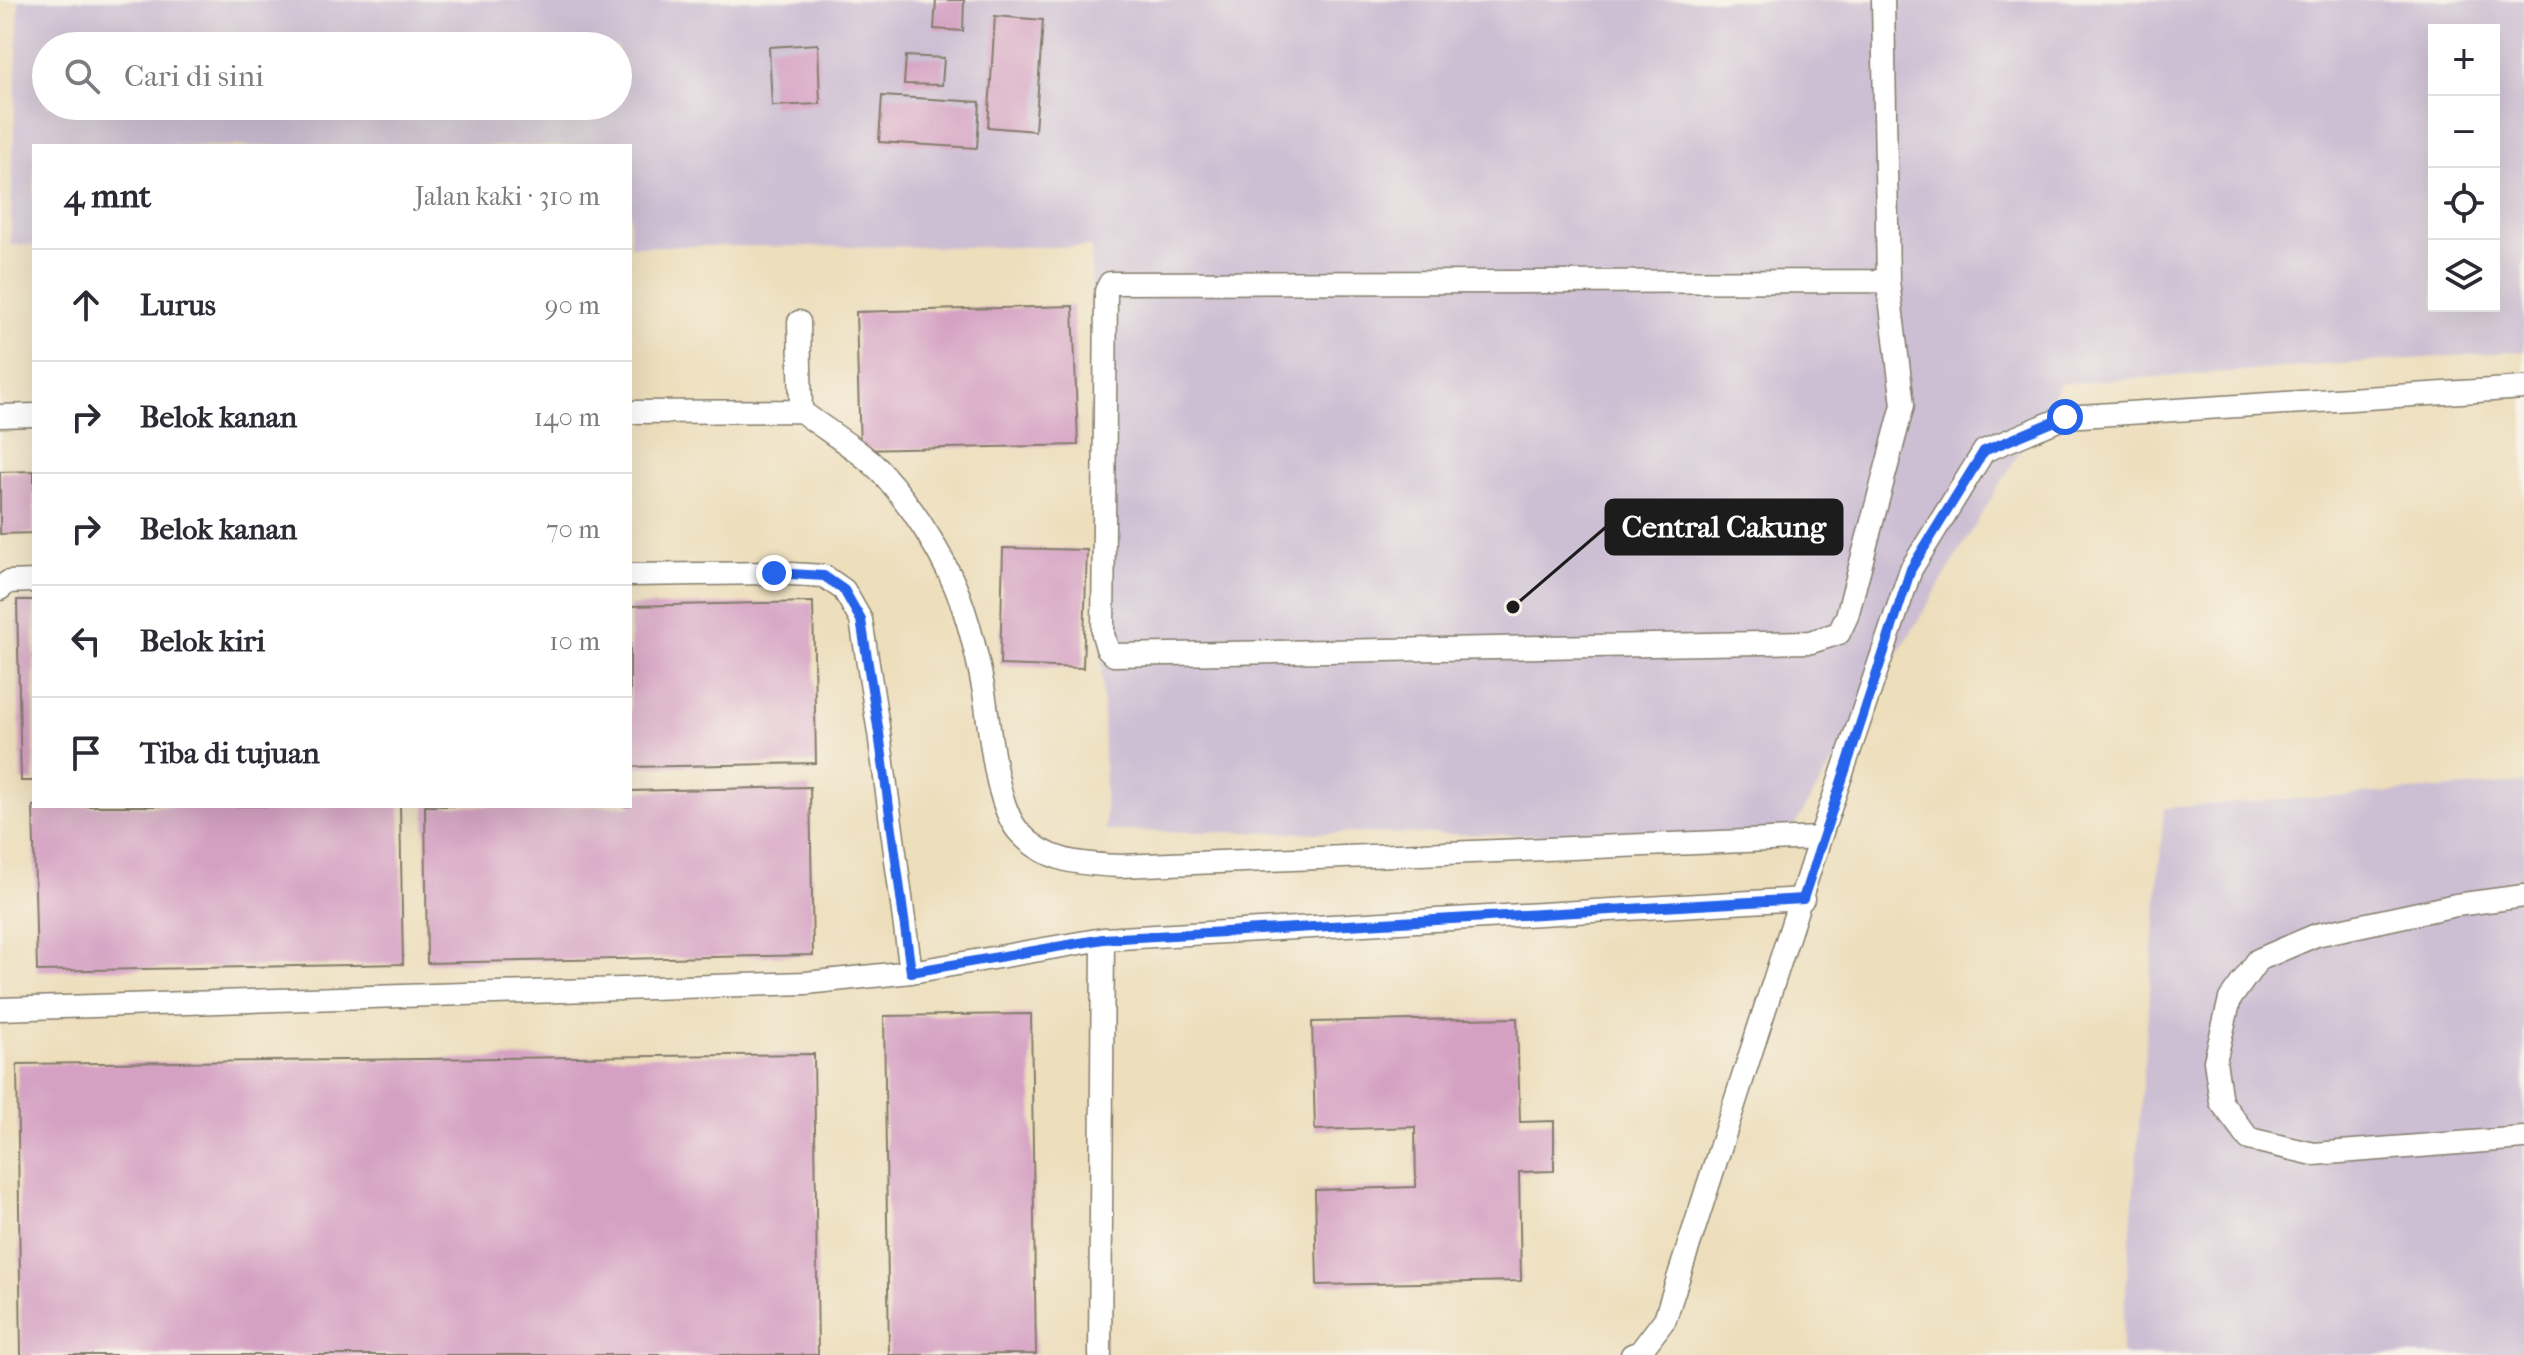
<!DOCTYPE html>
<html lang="id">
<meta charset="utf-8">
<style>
body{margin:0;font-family:"IM FELL French Canon",serif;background:#f7f7f7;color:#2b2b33}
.controls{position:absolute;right:24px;top:24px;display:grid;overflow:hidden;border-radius:0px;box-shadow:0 8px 32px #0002}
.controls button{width:72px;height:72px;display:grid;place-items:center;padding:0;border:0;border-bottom:2px solid #e1e1e2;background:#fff;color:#2b2b33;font:40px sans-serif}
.stop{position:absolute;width:24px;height:24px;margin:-18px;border:6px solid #2563eb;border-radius:50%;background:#fff}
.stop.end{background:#2563eb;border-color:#fff;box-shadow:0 2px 8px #0008}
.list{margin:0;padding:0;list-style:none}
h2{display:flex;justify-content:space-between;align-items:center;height:104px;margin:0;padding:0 32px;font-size:34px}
h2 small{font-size:26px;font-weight:400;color:#7c7c81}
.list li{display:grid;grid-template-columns:52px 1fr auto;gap:24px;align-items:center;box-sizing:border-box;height:112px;padding:0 32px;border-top:2px solid #e1e1e2}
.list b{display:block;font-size:30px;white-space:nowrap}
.list em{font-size:26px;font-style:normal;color:#7c7c81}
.icon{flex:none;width:44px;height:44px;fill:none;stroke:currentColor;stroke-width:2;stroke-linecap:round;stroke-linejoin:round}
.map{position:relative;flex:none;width:2524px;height:1355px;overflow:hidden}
.search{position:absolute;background:#fff;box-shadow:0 8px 32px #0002;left:32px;top:32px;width:600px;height:88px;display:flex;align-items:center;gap:20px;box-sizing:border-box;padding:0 28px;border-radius:44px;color:#7c7c81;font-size:30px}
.panel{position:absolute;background:#fff;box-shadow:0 8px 32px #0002;left:32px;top:144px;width:600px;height:664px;border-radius:0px}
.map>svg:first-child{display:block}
.industrial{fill:#ccbed3;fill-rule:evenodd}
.building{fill:#d5a1c3}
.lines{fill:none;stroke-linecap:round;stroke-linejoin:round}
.service-casing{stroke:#847d6c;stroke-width:25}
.service{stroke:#fff;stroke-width:22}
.route{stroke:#2563eb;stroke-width:10}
.leader{fill:none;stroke:#1c1c1c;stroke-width:3}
.callout-dot{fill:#1c1c1c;stroke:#f7f3e8;stroke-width:3}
.callout{fill:#1c1c1c;stroke:#1c1c1c;stroke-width:3}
.callout-label{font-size:30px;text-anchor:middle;font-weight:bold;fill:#fff}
</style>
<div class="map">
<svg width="2524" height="1355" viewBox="0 0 2524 1355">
<rect width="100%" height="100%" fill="#f7f3e8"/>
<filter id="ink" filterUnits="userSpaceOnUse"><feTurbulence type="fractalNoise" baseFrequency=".0125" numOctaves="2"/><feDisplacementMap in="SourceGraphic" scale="16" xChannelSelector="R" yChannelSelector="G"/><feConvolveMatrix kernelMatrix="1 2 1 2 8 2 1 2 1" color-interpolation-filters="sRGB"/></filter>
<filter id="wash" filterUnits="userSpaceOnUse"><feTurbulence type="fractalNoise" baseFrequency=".006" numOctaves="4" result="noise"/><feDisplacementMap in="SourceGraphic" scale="32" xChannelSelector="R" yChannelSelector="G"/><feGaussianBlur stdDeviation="1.8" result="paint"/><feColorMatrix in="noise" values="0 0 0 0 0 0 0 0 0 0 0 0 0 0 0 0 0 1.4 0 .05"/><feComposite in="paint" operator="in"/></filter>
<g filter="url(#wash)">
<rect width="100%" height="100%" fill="#eddebc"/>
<path class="industrial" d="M19 0H2524V351L2060 384 1788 837 1106 831 1091 247 630 246V146H34V245H10ZM2434 30H2494V306H2434ZM46 46H618V106H46Z
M2524 783V1355H2121L2164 808Z"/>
<g id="blocks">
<path class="building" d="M936 0H964L963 31 934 29Z
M995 16 1043 20 1035 131 988 127Z
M818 44 820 104 772 106 769 47Z
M906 56 944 58 942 85 904 84Z
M882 96 980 102 977 148 879 142Z
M1073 306 1078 445 860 450 856 312Z
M34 471V533L0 534V472Z
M1003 548 1087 550 1083 668 1000 665Z
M17 600H34V781H21Z
M813 602 816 763 630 767V606Z
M810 787 813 955 427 963 425 806H630V791Z
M33 806H400L403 964 37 971Z
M1031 1014 1036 1354 889 1355 884 1016Z
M1517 1018 1520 1122 1554 1121V1171L1519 1172 1521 1281 1317 1285 1315 1190 1416 1187 1415 1127 1315 1130 1312 1022Z
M814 1054 818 1355H21L17 1064Z"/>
</g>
</g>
<g filter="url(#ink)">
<use href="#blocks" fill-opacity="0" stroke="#847d6c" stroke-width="2"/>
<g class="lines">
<defs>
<path id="service" d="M1883 0 1888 281 1903 405 1847 616 1839 633 1811 642 1114 655 1107 648 1103 634 1106 291 1110 283 1888 281
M799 322 801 411C824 429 866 454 883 474 910 504 933 540 950 575 967 610 977 654 984 692 990 728 995 805 1019 832 1047 863 1082 864 1120 866L1820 838
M630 412 801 411
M0 416 34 415
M630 575 774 573 824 576 844 590 861 620 879 733 911 972
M0 589 8 582 34 581
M2524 896 2456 905 2316 935 2258 960 2230 999 2215 1061 2221 1102 2249 1139 2314 1154 2524 1138
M0 1009 806 983 911 972 1103 939 1803 899
M1100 1355 1103 939
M1632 1355 1640 1352 1665 1319 1820 838 1911 569 1984 451 2065 417 2524 388"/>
</defs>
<use href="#service" class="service-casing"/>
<use href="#service" class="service"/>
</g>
</g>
<g class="lines" filter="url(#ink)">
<path class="route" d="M774 573 824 576 844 590 861 620 879 733 911 972 1103 939 1803 899 1911 569 1984 451 2065 417"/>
</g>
<path class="leader" d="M1513 607L1606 527"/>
<circle class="callout-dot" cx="1513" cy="607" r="8"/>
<rect class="callout" x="1606" y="500" width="236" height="54" rx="8"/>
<g class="callout-label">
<text x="1724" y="537">Central Cakung</text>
</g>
</svg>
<div class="controls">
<button>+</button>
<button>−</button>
<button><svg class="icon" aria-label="locate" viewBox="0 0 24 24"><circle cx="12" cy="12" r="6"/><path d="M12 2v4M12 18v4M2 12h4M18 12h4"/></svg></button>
<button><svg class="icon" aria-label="layers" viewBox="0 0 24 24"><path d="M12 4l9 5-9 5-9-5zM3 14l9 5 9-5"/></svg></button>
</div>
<div class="stop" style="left:2065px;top:417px"></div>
<div class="stop end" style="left:774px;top:573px"></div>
<div class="search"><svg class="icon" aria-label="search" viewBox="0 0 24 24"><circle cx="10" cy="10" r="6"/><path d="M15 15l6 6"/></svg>Cari di sini</div>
<section class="panel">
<h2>4 mnt<small>Jalan kaki · 310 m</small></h2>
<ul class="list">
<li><svg class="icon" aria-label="ahead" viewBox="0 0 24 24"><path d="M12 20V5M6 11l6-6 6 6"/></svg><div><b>Lurus</b></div><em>90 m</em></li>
<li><svg class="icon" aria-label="right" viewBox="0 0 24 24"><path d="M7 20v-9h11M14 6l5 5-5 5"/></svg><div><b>Belok kanan</b></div><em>140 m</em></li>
<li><svg class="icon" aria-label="right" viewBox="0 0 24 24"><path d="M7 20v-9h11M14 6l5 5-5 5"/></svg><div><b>Belok kanan</b></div><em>70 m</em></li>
<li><svg class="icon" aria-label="left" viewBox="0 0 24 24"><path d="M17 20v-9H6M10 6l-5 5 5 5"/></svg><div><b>Belok kiri</b></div><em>10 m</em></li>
<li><svg class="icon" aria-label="arrive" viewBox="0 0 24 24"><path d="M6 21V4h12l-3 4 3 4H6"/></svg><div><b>Tiba di tujuan</b></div></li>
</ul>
</section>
</div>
